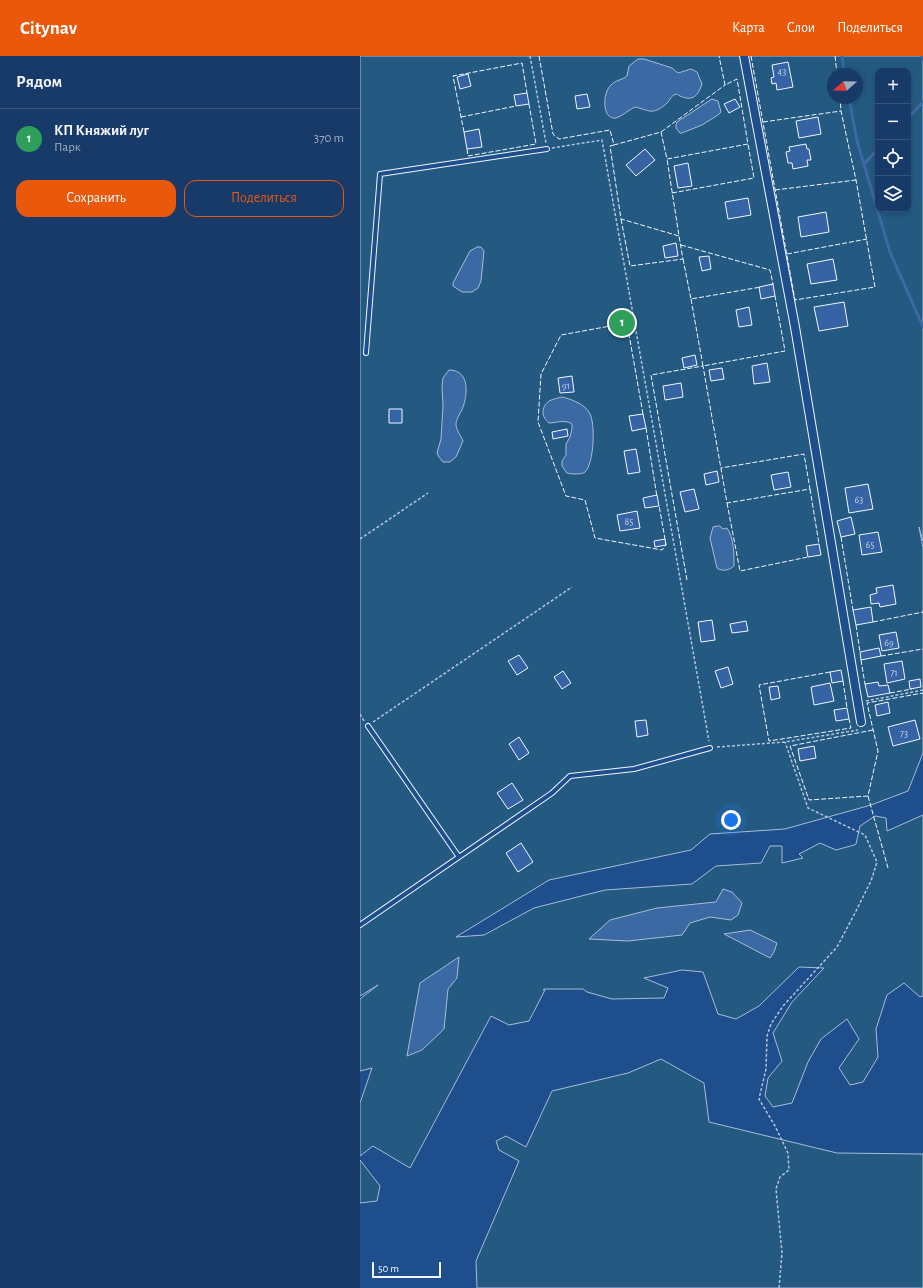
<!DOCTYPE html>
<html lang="ru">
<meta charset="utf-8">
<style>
body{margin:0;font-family:"Alegreya Sans",sans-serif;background:#244571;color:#f1f3f6}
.controls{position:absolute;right:12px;top:12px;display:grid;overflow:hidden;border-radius:8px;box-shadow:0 2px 6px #0003}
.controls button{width:36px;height:36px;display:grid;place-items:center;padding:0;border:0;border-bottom:1px solid #36547d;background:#173a69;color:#f1f3f6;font:20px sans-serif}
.compass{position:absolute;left:467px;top:12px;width:36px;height:36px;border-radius:50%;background:#173a69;box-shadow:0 2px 6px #0003;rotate:250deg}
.scale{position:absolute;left:12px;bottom:10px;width:69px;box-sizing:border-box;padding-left:4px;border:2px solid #f2f6ff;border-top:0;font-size:11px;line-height:14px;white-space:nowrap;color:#f2f6ff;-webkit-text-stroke:3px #1f4e8c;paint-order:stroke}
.you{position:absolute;left:371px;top:764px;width:14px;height:14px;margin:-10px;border:3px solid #fff;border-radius:50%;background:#1a73e8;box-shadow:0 0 0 6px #1a73e833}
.badge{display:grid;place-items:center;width:26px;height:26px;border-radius:50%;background:#ea580c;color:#fff;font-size:13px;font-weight:700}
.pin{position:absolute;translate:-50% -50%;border:2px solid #fff;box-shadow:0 1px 4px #0006}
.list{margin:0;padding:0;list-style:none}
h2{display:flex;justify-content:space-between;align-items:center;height:52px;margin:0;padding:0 16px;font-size:17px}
h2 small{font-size:13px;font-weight:400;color:#9eadc0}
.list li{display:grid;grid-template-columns:26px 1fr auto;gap:12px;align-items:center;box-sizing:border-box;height:60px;padding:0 16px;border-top:1px solid #36547d}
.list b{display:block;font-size:15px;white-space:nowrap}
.list p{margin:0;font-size:13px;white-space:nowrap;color:#9eadc0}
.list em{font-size:13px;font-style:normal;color:#9eadc0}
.actions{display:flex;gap:8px;padding:12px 16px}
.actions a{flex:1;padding:9px 0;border:1px solid #ea580c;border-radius:12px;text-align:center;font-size:14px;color:#ea580c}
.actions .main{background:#ea580c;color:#fff}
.icon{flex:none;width:22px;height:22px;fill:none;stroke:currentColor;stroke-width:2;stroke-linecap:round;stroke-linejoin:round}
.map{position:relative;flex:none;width:563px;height:1232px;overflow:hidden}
header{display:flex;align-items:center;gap:24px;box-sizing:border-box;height:56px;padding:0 20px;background:#ea580c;color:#fff}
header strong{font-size:19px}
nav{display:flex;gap:22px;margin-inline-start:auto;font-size:14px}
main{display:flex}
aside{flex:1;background:#173a69}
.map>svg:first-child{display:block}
.green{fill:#245a82;stroke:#a8bbd7;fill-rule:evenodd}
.water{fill:#3b69a3;stroke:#a8bbd7}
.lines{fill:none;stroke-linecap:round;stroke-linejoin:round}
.stream{stroke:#3b69a3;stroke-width:3}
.building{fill:#3563a3;stroke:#f2f6ff}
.service-casing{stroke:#f2f6ff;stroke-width:6}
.minor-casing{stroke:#f2f6ff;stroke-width:10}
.path{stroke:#b3c4dc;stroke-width:1.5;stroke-dasharray:3 2;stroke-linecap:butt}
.service{stroke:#1f4e8c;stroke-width:4}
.minor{stroke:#1f4e8c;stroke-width:8}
.fence{stroke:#f2f6ff;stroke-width:1;stroke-dasharray:5 2;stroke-linecap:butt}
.labels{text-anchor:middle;stroke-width:3;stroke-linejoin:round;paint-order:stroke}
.number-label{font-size:10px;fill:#c3d1e8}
</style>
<header>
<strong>Citynav</strong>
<nav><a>Карта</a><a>Слои</a><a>Поделиться</a></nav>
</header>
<main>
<aside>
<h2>Рядом<small></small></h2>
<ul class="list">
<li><span class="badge" style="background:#2e9e5b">1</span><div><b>КП Княжий луг</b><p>Парк</p></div><em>370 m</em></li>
</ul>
<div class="actions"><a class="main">Сохранить</a><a>Поделиться</a></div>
</aside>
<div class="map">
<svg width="563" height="1232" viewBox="0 0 563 1232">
<rect width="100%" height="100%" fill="#1f4e8c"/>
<path class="green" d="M0 0H563V485L559 471 563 492V697L548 735 511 749 425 773 350 778 331 794 189 824 96 881 124 879 174 852 245 834 332 828 356 810 401 807 410 790H422V807L443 802 439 798 460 787 476 794 494 789 496 788 500 770 515 760 526 762 527 775 563 759V940L560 941 544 927 527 939 516 973 518 1001 503 1026 490 1029 479 1012 499 983 487 963 461 983 448 1006 432 1047 413 1051 405 1040 408 1022 422 1005 413 977 432 946 464 912 439 911 399 950 376 963 358 958 343 916 322 914 284 922 308 932 304 942 252 943 227 936 223 933H184L183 934H185L169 965 149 969 131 960 50 1112 13 1090 0 1100V1047L12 1012 0 1015V943L18 929 0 940ZM518 15H548V153H518ZM473 18H497V42H473Z
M301 1003 344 1027 349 1066 477 1097 563 1098V1232H117L116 1205 159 1105 139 1094 136 1085 146 1080 166 1091 192 1035 268 1017Z
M0 1104 20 1130 17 1145 0 1147Z"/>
<path class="water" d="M278 3H284L312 12 318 17 331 13 337 16 342 28C338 39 334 46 320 40 318 39 317 37 314 39 311 40 309 46 306 48 292 60 289 54 275 51 268 54 263 60 256 62 242 64 242 37 251 29 255 24 263 24 267 20L269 10Z
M352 43 358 45 361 56 358 59 342 69 322 77H320L316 72V69L317 66Z
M117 191H121L124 195 121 225 118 232 112 236H102L93 230V227L110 195Z
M89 314C108 314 108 334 104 348 103 354 96 362 96 368 96 374 101 380 103 385L96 401 90 406H83L79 401 77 397 81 383 83 350 82 330 83 322Z
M202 341C211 343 224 348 229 356 236 366 234 408 225 416 222 419 210 418 207 417L202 410V405L206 399V388L210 381 212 373V368C205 363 196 367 189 367 181 361 181 351 189 345 193 343 198 342 202 341Z
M357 470H360L363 473 367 472C374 482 374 499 374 510 370 514 362 516 357 512L350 482 353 471Z
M363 833 372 836 382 847 378 859 371 864 350 861 330 867 322 879 268 885 229 883 250 864 297 852 356 846Z
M390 874 417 887 414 896 410 902 364 878Z
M99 901 97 922 88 933 84 973 62 994 47 1000 60 927Z"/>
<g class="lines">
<path class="stream" d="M482 0 485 18
M562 0 563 3
M489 42 497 85 530 196 563 271
M548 62 563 46
M504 108 518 93"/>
</g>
<path class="building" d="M428 6 433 31 417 34 416 27 412 28 411 22 414 21 412 9Z
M108 18 111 30 100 33 97 21Z
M167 37 169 48 156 50 154 39Z
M227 38 230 51 217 53 215 40Z
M375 43 380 51 369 57 364 48Z
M458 61 461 78 439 82 436 65Z
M119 73 122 91 107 93 104 76Z
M446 88 447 93H449L451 104H447L448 110 433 113 432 107H428L426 96 430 95 429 91Z
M285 93 295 104 276 120 266 109Z
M328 107 332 130 318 132 314 110Z
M388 142 391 159 368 163 365 146Z
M466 156 469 176 441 181 438 161Z
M316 187 318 200 305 202 303 190Z
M349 200 351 213 342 215 339 201Z
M473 203 477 224 451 228 447 208Z
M413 228 415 240 401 243 399 231Z
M484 246 488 270 459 275 454 251Z
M389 251 392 269 379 271 376 254Z
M335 299 337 309 324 312 322 302Z
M407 307 410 326 394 328 392 310Z
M362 312 364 323 351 325 349 314Z
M212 320 214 336 200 337 198 322Z
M321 327 323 341 305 344 303 330Z
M29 353H42V367H29Z
M283 358 286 372 272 375 269 360Z
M207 373 208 380 193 383 192 376Z
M276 393 280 416 268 418 264 395Z
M357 415 359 426 346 429 344 418Z
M428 416 431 431 414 434 411 419Z
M508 428 513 453 489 457 485 432Z
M334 433 339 453 325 456 320 436Z
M297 439 299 450 285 452 283 442Z
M277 455 280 472 260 475 257 459Z
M491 461 495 478 481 481 477 465Z
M518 476 522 496 502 499 499 479Z
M305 483 306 489 295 491 294 485Z
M459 488 461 499 448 501 446 490Z
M533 529 536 548 520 551 519 547 511 548 510 539 517 537 516 532Z
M511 551 513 566 496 569 493 554Z
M352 564 355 584 341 586 338 566Z
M386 565 388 575 372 577 370 568Z
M536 576 539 592 522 595 519 579Z
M519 592 521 600 501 604 500 596Z
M159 599 168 612 157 619 148 605Z
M542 605 545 623 527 627 524 608Z
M368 611 373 628 361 632 355 615Z
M481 614 483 625 472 627 470 616Z
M203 615 211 627 202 633 194 621Z
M560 623 561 631 550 633 549 625Z
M518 626 519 630 528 629 530 637 508 641 505 628Z
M470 627 474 645 454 649 451 631Z
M418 630 420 642 411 644 409 631Z
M528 646 530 657 517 660 515 649Z
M487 652 489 663 476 665 474 654Z
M286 664 288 679 277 681 275 665Z
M555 664 560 683 533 690 528 671Z
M159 681 169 697 159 704 149 688Z
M454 690 456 702 440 705 438 693Z
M152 727 163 744 148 753 137 737Z
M161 787 173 806 158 816 146 797Z"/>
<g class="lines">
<defs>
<path id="service" d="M6 297 20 118 187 93
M8 670 99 801
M0 869 192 737 210 720 274 713 350 692"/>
<path id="minor" d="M384 0 435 271 501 666"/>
</defs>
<use href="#service" class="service-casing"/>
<use href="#minor" class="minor-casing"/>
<path class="path" d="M170 0 186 87
M192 92 242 84 349 685
M0 483 68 437
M506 645 563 634
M0 658 4 665
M13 666 212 531
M357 691 425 686 498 674
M419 1232 422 1197 416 1133 420 1121 429 1114 428 1097 415 1070 399 1043 406 1013 407 980 411 968 423 950 477 891 496 855 511 825 517 806 505 779 448 752 425 686"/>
<use href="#service" class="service"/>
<use href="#minor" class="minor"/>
<path class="fence" d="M179 0 193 78 199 83 250 74 254 89 301 76 307 103 388 88 377 23 365 29 359 0
M391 0 435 244 515 231 496 124 481 55 480 42
M475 0 477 18
M101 61 156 50
M403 66 481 55
M104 76 93 20 162 7 167 37
M301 76 365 29
M254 89 250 90 261 163 319 180 307 103
M107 93 108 100 176 88 169 48
M415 134 496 124
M312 137 394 122 388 88
M261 163 270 210 323 203 319 180
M321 189 410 214 413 228 411 229
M427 198 507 183
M323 203 331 243 401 231
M331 243 343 310 425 295 415 240
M283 358 267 267 201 279 181 318 178 366 206 440 225 444 235 482 302 494 306 489 299 449
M286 372 297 441
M450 433 459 488
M367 447 380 515 448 501
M481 481 493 554
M327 524 291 319 343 310 367 447 450 433 444 398 361 412
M513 566 563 556
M496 569 500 596
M521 600 563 593
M501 604 505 628
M470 616 399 629 409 685 491 672 489 663
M483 625 487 652
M530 637 552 633
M513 674 430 690 449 744 508 740 518 695 507 647 563 637
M508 740 528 812"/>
</g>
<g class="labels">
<g class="number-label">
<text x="422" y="19">43</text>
<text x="206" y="333">91</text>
<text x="499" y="447">63</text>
<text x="269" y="469">85</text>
<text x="510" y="492">65</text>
<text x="529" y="590">69</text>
<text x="534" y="620">71</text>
<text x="544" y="681">73</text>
</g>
</g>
</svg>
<div class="controls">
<button>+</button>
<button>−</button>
<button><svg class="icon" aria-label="locate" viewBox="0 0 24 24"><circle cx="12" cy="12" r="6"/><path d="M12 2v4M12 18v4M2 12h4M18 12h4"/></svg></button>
<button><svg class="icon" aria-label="layers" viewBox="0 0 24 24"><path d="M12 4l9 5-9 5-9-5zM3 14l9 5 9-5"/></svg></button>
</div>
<svg class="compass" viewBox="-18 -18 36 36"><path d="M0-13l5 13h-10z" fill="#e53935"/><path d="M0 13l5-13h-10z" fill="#9eadc0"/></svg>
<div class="scale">50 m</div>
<div class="you"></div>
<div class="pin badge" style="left:262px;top:267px;background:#2e9e5b">1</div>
</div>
</main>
